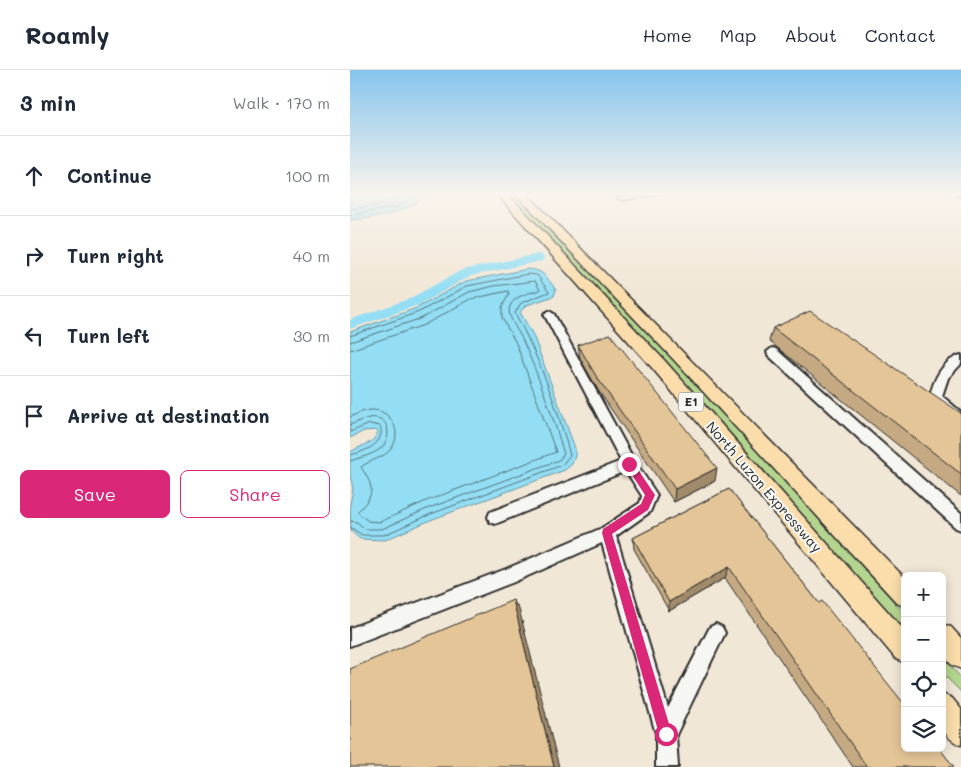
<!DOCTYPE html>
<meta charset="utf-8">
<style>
body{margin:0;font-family:Mali,sans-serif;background:#f2f2f3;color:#1f2937}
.controls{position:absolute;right:15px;bottom:15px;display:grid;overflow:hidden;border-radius:8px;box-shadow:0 2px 12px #0003}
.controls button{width:45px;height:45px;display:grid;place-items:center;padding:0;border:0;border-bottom:1px solid #e0e1e3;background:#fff;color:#1f2937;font:25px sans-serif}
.stop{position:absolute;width:15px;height:15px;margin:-11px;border:4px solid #db2777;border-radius:50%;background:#fff}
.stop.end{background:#db2777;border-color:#fff;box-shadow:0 1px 5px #0008}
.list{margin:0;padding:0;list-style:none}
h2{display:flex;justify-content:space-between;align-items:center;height:65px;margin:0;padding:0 20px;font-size:21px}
h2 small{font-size:16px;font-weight:400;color:#747a83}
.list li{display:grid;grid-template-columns:32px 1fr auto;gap:15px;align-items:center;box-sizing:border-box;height:80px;padding:0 20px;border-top:1px solid #e0e1e3}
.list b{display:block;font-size:19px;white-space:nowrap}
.list em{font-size:16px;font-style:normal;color:#747a83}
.actions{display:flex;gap:10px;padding:15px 20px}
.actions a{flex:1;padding:11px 0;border:1px solid #db2777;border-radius:8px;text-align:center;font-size:18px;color:#db2777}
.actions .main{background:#db2777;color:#fff}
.icon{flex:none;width:28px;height:28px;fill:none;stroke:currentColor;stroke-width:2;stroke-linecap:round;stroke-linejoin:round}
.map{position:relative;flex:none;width:611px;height:697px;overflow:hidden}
header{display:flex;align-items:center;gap:30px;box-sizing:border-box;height:70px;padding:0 25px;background:#fff;border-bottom:1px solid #e0e1e3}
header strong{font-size:24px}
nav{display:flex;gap:28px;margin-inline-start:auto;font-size:18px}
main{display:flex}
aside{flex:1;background:#fff}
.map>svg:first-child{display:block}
.green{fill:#b4d58f;stroke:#70805d}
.water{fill:#93def4;stroke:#6996a4}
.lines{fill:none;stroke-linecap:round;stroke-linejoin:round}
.shore{stroke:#55737b;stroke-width:1}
.river{fill:#93def4;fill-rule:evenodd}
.minor-casing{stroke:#2b2b2b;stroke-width:4}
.major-casing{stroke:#2b2b2b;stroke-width:4}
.highway-casing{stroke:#2b2b2b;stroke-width:3}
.minor{fill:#f6f6f2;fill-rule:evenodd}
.major{fill:#faddab;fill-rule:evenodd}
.highway{fill:#faddab;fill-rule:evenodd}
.wall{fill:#c4a982;stroke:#2b2b2b}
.shaded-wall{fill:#a08a6a;stroke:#2b2b2b}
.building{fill:#e4c597;stroke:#2b2b2b}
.route{fill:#db2777}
.labels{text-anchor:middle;stroke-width:4;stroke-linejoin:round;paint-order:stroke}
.shield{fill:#f6f6f2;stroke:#686867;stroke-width:1}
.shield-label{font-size:12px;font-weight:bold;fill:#2b2b2b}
.street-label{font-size:14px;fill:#2b2b2b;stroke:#f6f6f2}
</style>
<header>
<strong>Roamly</strong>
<nav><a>Home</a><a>Map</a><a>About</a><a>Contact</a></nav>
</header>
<main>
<aside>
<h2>3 min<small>Walk · 170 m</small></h2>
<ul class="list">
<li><svg class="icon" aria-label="ahead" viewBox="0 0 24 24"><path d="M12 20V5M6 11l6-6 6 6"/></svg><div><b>Continue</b></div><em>100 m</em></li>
<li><svg class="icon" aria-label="right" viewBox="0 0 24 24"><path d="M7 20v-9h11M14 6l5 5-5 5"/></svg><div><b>Turn right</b></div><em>40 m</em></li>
<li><svg class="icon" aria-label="left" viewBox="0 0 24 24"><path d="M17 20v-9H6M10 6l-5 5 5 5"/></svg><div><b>Turn left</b></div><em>30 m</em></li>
<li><svg class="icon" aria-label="arrive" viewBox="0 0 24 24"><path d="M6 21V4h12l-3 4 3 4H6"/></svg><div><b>Arrive at destination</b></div></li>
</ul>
<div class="actions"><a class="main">Save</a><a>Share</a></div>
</aside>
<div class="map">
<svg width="611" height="697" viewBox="0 0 611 697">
<rect width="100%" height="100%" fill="#f1e7d7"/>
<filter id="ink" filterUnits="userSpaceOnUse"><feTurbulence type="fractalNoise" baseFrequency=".02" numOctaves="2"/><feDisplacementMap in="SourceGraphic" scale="10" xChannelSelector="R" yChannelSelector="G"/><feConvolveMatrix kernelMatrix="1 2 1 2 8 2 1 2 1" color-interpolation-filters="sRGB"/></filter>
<g filter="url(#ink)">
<path class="green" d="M158 123H165C299 260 426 403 555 544V561L308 284Z
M592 586 611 608V622L592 603Z"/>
<path class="water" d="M3 123H78C60 143 25 148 0 150V128Z
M178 199C193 199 197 208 206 220L204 226 177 235 170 242 183 265 225 378V386L222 394 215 400 83 449 35 470 10 469 1 461 0 434 3 419 0 405V382L22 371 28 363 26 360 14 361 0 368V262L67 238 116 211Z"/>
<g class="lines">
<path class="shore" d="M0 139 24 136 61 123
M0 145 47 137 71 123
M0 266 69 242 117 216 178 204 187 205 199 222 171 233 165 243C189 287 207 336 220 385L212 395 81 444 34 465H12L0 457
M0 272 72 248 119 222 144 216 185 211 190 220C180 223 165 225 160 236 156 246 169 261 173 271 189 307 203 346 214 384L209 390 79 438 32 459H15L7 452 0 451
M0 280 74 255 121 229 158 221 159 224 152 237V248L166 273 206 382 76 431 30 452 18 451 7 442C25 425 25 418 11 397 20 390 34 388 41 379 53 363 42 340 22 340 14 340 7 344 0 347
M0 355C8 352 18 346 27 348 42 351 40 372 30 379 22 385 9 388 0 391
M0 362 20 354 30 356C36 374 14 382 0 385"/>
<path class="river" d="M188 184 192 185 194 188 192 191 120 206 71 234 0 259V250L61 228 112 200Z"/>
<defs>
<path id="minor" d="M292 123H314L272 130 268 128Z
M199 241 204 244 284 390 307 425 300 442 266 466 318 638 360 557 366 554 372 557 375 563 326 665 328 697H306V664L252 473 164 512 0 576V558L156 499 252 458 290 433 292 426 276 401 145 454 140 452 138 447 140 442 271 391 194 244Z
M422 278 426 279 611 443V460L606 458 418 285 417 282Z
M611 285V294L598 308 592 326 611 342V354L607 352 580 327C583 310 593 290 611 285Z"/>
<path id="major" d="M611 123V127L607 124V123Z"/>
<path id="highway" d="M146 123H157L315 291 555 561V593L546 589 303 299Z
M165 123H176L555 508V537L547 533 324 290Z
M592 554 601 557 611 568V599L602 595 592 585Z
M592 624 602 628 611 639V675C586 665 592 647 592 624Z"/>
</defs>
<use href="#minor" class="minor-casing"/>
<use href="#major" class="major-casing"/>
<use href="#highway" class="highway-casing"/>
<use href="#minor" class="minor"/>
<use href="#major" class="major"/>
<use href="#highway" class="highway"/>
</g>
<path class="wall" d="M423 258 611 343V426L419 271Z
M228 275 365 411 324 432 248 320 230 288Z
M379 419 469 533 604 697H503L375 508 319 541 284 479 283 468Z"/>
<path class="shaded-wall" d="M367 398 365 411 324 432 325 419Z
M379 497 375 508 319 541V532Z
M163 530 169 539 209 697H204Z"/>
<path class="building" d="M460 241 611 343V404L423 258Z
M260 264 367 398 325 419 246 306 228 275Z
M379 419 469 533 472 531 555 635V678H589L604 697H517L379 497 319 532 283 468Z
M163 530 204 697H0V599Z"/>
</g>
<linearGradient id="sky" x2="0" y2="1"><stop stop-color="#86c5ed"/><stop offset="0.56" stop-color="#f9f4ed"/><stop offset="1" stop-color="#f9f4ed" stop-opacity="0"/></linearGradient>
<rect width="611" height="221" fill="url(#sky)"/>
<path class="route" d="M279 391 283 392 305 425 298 440 262 464 322 664 321 668 316 670 311 668 309 664 252 463 253 459 291 434 295 425 275 394Z"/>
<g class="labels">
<rect class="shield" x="328.5" y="322.5" width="25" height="19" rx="4"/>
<g class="shield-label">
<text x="341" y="336">E1</text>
</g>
<g class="street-label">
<text transform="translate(414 417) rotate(49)" y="5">North Luzon Expressway</text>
</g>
</g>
</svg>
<div class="controls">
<button>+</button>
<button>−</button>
<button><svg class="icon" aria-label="locate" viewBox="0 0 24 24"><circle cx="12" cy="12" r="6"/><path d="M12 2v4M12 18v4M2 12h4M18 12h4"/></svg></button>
<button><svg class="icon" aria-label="layers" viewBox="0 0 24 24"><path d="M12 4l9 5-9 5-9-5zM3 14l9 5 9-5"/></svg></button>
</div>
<div class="stop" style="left:316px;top:664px"></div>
<div class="stop end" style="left:279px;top:394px"></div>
</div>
</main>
